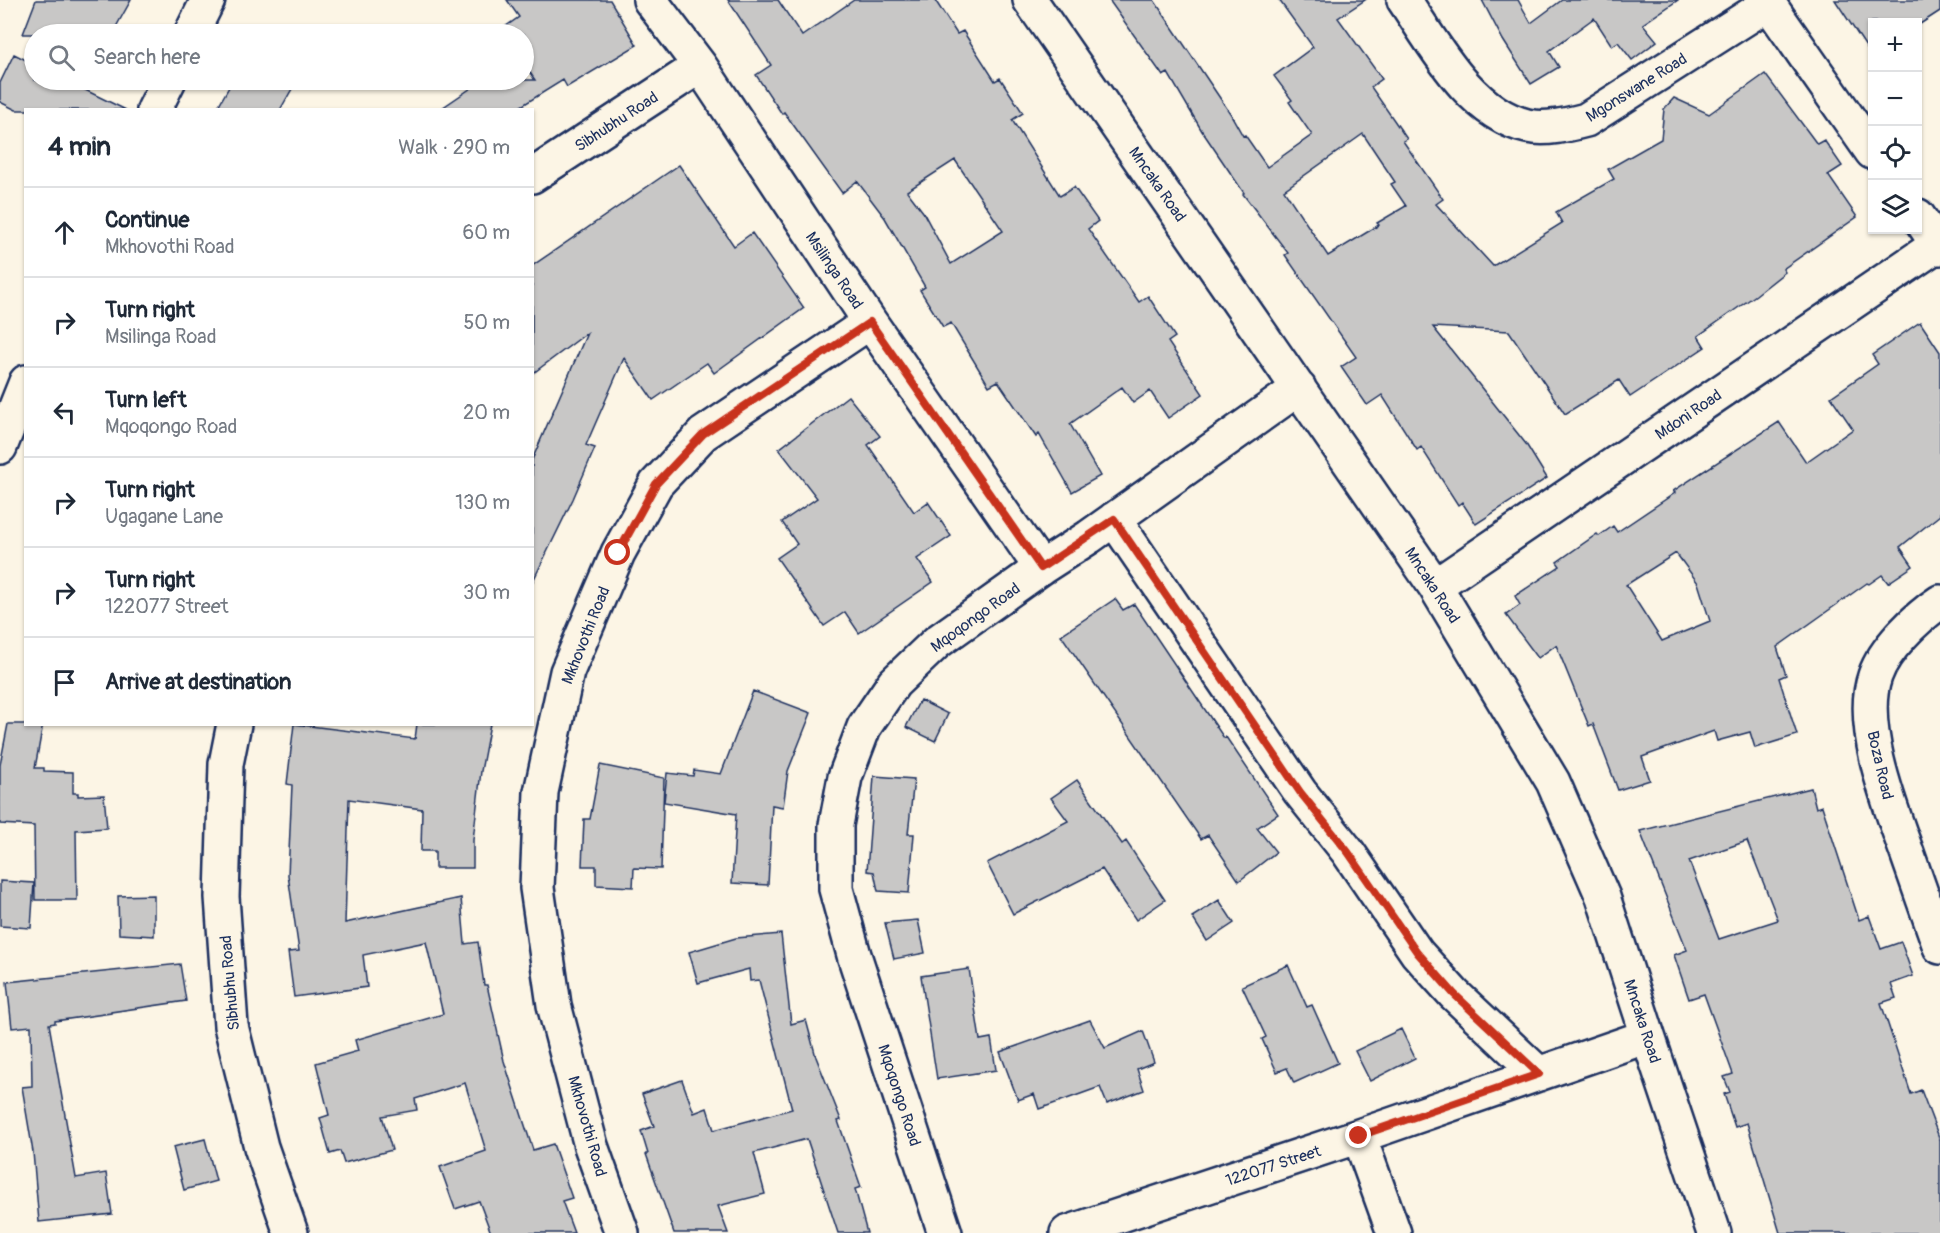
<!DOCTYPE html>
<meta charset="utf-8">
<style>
body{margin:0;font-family:Pangolin,sans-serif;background:#f2f2f3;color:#1f2937}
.controls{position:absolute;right:18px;top:18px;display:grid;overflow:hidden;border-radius:0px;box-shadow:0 2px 4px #0004}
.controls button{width:54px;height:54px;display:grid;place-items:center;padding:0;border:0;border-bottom:2px solid #e0e1e3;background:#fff;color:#1f2937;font:30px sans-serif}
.stop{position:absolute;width:18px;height:18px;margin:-14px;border:4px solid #c8321e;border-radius:50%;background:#fff}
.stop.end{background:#c8321e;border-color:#fff;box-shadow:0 2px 6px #0008}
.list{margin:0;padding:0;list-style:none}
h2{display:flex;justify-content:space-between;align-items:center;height:78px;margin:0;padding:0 24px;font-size:26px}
h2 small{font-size:20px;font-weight:400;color:#747a83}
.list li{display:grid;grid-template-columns:39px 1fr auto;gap:18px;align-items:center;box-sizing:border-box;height:90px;padding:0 24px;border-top:2px solid #e0e1e3}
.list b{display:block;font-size:22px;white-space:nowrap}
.list p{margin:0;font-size:20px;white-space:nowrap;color:#747a83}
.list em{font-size:20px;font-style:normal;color:#747a83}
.icon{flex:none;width:33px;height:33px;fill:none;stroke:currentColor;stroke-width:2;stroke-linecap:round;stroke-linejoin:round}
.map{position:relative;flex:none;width:1940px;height:1233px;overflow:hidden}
.search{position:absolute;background:#fff;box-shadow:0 2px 4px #0004;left:24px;top:24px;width:510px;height:66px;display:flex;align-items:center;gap:15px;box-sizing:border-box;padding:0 21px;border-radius:33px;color:#747a83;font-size:22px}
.panel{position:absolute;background:#fff;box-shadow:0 2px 4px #0004;left:24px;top:108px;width:510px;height:618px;border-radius:0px}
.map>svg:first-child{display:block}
.building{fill:#c8c7c6;stroke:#1b2f5e;stroke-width:1.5;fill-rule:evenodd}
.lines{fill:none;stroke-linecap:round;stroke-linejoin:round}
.street-casing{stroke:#1b2f5e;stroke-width:38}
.street{stroke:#fcf5e5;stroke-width:33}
.route{stroke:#c8321e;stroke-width:8}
.labels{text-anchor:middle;stroke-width:5;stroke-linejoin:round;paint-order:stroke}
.street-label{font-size:16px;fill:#1b2f5e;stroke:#fcf5e5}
</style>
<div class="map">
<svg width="1940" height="1233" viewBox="0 0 1940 1233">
<rect width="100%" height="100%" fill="#fcf5e5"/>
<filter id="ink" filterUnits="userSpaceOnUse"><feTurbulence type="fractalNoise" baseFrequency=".0167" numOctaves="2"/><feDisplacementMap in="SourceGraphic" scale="12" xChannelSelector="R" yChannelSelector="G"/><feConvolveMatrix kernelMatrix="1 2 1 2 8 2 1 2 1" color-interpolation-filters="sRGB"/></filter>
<g filter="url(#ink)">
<path class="building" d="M36 0H131L112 34H23Z
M507 0H610L637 45 567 87 563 80 515 110H439L483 80H535L524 64V34H502L499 31 519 17Z
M728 0H778L802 36 854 0H935L957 34 963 31 995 81 1000 78 1023 113 1012 120 1060 196 1074 187 1098 221 1088 229 1139 302 1148 296 1175 337 1168 342 1203 394 1168 418 1150 391 1133 403 1122 387 1070 424 1100 476 1072 492 1039 434 1036 437 998 381 989 386 951 323 943 327 920 290 925 287 885 218 857 181 842 193 784 112 782 114 756 75 771 65ZM955 160 1003 231 951 264 923 212 907 191Z
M1109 0H1154L1230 113 1243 136 1245 135 1267 167 1312 135 1289 102 1292 100 1274 76 1313 47 1279 0H1365L1338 18 1382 79 1371 87 1407 139 1403 141 1443 199 1436 204 1493 266 1562 223 1556 212 1614 179 1608 169 1661 139 1664 109 1674 98 1709 114 1765 74 1817 144 1824 140 1842 166 1828 175 1857 217 1783 269 1785 272 1756 295 1698 336 1705 347 1630 397 1619 380 1565 414 1509 331 1433 327 1526 444 1547 478 1476 524 1462 502 1458 505 1421 447 1417 450 1382 395 1367 405 1341 367 1356 357 1285 255 1288 253 1243 194 1244 193 1202 131 1168 73 1163 76ZM1363 134 1395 182 1391 184 1406 206 1377 223 1379 225 1328 256 1284 190Z
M1482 0H1518L1531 23 1562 0H1678L1643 24 1657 41 1632 60 1618 42 1612 46 1594 18 1549 51 1559 67 1531 84 1503 40Z
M1835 0H1940V11L1917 26V22H1872V56Z
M14 54 34 64V80H65L126 110H16L0 102V83Z
M233 80H297L280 110H216Z
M679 165 734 246 752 233 804 308 714 373 707 363 653 400 624 358 586 445 595 448 573 499 532 583V460L587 333 532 374V266Z
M1920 322 1940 352V515L1900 547 1913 566 1888 583 1882 575 1869 584 1867 583 1777 647 1786 675 1779 678 1797 735 1755 748 1750 732 1717 741 1714 731 1642 757 1650 780 1618 790 1593 724 1589 726 1556 645 1538 658 1506 615 1520 605 1515 596 1560 566 1557 562 1597 534 1599 536 1613 526 1617 532 1675 493 1673 491 1779 422 1806 462 1853 429 1831 397 1878 364 1872 355ZM1676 553 1698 583 1710 621 1662 641 1626 585Z
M848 396 880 436 868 445 914 512 928 502 951 536 917 559 933 582 859 633 845 612 824 626 777 558 797 544 782 522 817 498 779 449Z
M1115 599 1123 610 1134 604 1224 738 1226 737 1278 814 1257 828 1276 852 1239 881 1208 835 1201 839 1061 635Z
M753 691 811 713 788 771 783 807 772 805 768 885 732 883 736 814 664 802 667 773 693 776 694 770 721 774Z
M920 700 948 714 935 741 906 727Z
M8 724H43L35 768H44V771L73 772V793H78V796L104 795 107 828 76 830 77 900H35L34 826 0 824V765Z
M294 724 415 739 417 724H490L481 771 473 840V868H435V851H421L422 809 349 799 345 923 461 898 465 944 478 942 484 985H487L504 1061 533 1150 553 1144 572 1198 562 1201 574 1233H491L479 1201 455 1209 440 1167 486 1151 465 1083 415 1099 417 1110 382 1116 392 1150 344 1163 340 1151 330 1154 320 1118 329 1115 316 1063 358 1051 355 1040 443 1014 426 942 363 955 367 987 294 997 288 952 299 951 288 875 292 785 287 784Z
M600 765 664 778 661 869 634 868 633 887 596 885V866H582L584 819H590Z
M874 776 914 779 908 834H914L909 893 878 891 874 872 867 871Z
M1077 780 1122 844 1126 841 1165 900 1136 920 1102 869 1013 914 987 863 1068 821 1051 798Z
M1811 788 1816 808 1822 806 1859 920 1869 916 1881 949 1901 942 1913 976 1891 984 1896 998 1881 1003 1911 1094 1921 1090 1940 1140V1233H1780L1747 1123 1735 1127 1724 1094 1730 1092 1724 1077 1733 1074 1704 994 1689 999 1674 955 1687 950 1640 831ZM1747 841 1778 920 1719 939 1689 861Z
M0 881 34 883 31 928 0 926Z
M154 895V936L119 934 118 896Z
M1219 900 1234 923 1207 941 1192 917Z
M918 920 925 953 894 959 885 923Z
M781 934 791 1024 806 1020 816 1057 841 1120 838 1121 861 1187 855 1189 867 1233H838L807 1139 754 1153 765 1194 718 1206 728 1233H674L646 1154H648L641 1131 654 1126 642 1094 682 1080 694 1113 707 1108 714 1130 792 1109 759 980 750 981 749 969 698 983 689 952 736 938Z
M180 964 186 1001 111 1012V1013L55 1021V1023L49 1024 76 1178 106 1173 112 1214 39 1222 33 1152 22 1087 32 1086 31 1026 12 1028 7 982Z
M1288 965 1307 1007 1312 1005 1338 1063 1294 1083 1287 1068 1277 1072 1262 1039 1266 1037 1242 986Z
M969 969 980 1040 991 1038 996 1070 937 1079 921 976Z
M1090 1020 1105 1048 1143 1031 1154 1062 1137 1069 1144 1090 1107 1104 1100 1087 1039 1109 1034 1094 1018 1100 1000 1052Z
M1401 1029 1415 1058 1370 1081 1355 1051Z
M205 1139 216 1181 184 1190 173 1147Z"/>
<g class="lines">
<defs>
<path id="street" d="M650 0 700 66 870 322 1041 568
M1030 0 1435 586 1553 782 1603 897 1648 1036 1714 1233
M1404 0C1434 44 1470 113 1527 126 1546 130 1567 125 1586 120L1768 4
M1766 0 1872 152
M191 34 208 0
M154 110 169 80
M532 176 700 66
M1918 216 1940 248
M0 447 26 382
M1114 519 1300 792 1348 852 1417 953 1454 994 1539 1074
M1435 586 1940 243
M1940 602C1917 617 1884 649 1875 676 1858 724 1890 806 1907 853 1918 884 1929 916 1940 947
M234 724 226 764 222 897 231 1026 261 1147 291 1233
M1359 1136 1394 1233
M622 1233 591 1146 554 1005 537 888 541 792 567 672 618 553 656 484 703 434 870 322
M945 1233 854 955 836 889V825L845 777 864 727 894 683 937 642 1041 568 1089 537 1299 388
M1067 1233 1359 1136 1648 1036"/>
</defs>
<use href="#street" class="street-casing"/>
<use href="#street" class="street"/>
</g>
</g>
<g class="lines" filter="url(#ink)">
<path class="route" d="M618 553 656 484 703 434 870 322 1041 568 1114 519 1300 792 1348 852 1417 952 1454 994 1539 1074 1359 1136"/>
</g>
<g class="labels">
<g class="street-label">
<text transform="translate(1636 87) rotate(-32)" y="6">Mgonswane Road</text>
<text transform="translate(616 121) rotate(-33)" y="6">Sibhubhu Road</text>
<text transform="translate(1158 184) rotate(55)" y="6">Mncaka Road</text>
<text transform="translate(835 270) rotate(56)" y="6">Msilinga Road</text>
<text transform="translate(1688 414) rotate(-34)" y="6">Mdoni Road</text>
<text transform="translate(1433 585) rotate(57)" y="6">Mncaka Road</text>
<text transform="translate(975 617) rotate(-36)" y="6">Mqoqongo Road</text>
<text transform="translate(585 635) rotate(-68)" y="6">Mkhovothi Road</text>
<text transform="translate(1881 765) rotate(77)" y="6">Boza Road</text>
<text transform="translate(229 983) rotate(-95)" y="6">Sibhubhu Road</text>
<text transform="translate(1643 1021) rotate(72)" y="6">Mncaka Road</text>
<text transform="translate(900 1095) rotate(72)" y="6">Mqoqongo Road</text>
<text transform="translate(588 1126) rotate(74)" y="6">Mkhovothi Road</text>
<text transform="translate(1273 1165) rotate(-18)" y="6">122077 Street</text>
</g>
</g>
</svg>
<div class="controls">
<button>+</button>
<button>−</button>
<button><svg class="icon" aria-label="locate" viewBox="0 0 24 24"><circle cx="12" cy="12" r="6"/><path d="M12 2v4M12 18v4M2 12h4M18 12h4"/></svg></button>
<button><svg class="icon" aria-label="layers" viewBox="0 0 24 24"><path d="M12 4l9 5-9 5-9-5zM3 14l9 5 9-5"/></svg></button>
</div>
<div class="stop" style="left:618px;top:553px"></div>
<div class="stop end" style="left:1359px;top:1136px"></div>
<div class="search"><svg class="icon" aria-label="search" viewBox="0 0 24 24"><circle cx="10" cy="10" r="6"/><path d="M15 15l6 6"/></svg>Search here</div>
<section class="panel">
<h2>4 min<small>Walk · 290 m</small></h2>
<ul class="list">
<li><svg class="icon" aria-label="ahead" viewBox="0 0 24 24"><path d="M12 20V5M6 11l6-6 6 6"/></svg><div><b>Continue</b><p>Mkhovothi Road</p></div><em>60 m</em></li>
<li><svg class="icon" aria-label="right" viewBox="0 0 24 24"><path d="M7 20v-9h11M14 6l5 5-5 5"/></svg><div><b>Turn right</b><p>Msilinga Road</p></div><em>50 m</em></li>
<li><svg class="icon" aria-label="left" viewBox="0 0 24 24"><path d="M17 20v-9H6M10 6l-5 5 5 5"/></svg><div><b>Turn left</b><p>Mqoqongo Road</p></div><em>20 m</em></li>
<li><svg class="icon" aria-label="right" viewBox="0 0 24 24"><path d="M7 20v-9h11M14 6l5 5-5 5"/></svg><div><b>Turn right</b><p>Ugagane Lane</p></div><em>130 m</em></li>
<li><svg class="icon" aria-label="right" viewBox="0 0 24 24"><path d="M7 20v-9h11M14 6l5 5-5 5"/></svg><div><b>Turn right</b><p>122077 Street</p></div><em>30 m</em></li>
<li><svg class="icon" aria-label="arrive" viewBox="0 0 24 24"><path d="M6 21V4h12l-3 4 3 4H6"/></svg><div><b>Arrive at destination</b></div></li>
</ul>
</section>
</div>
